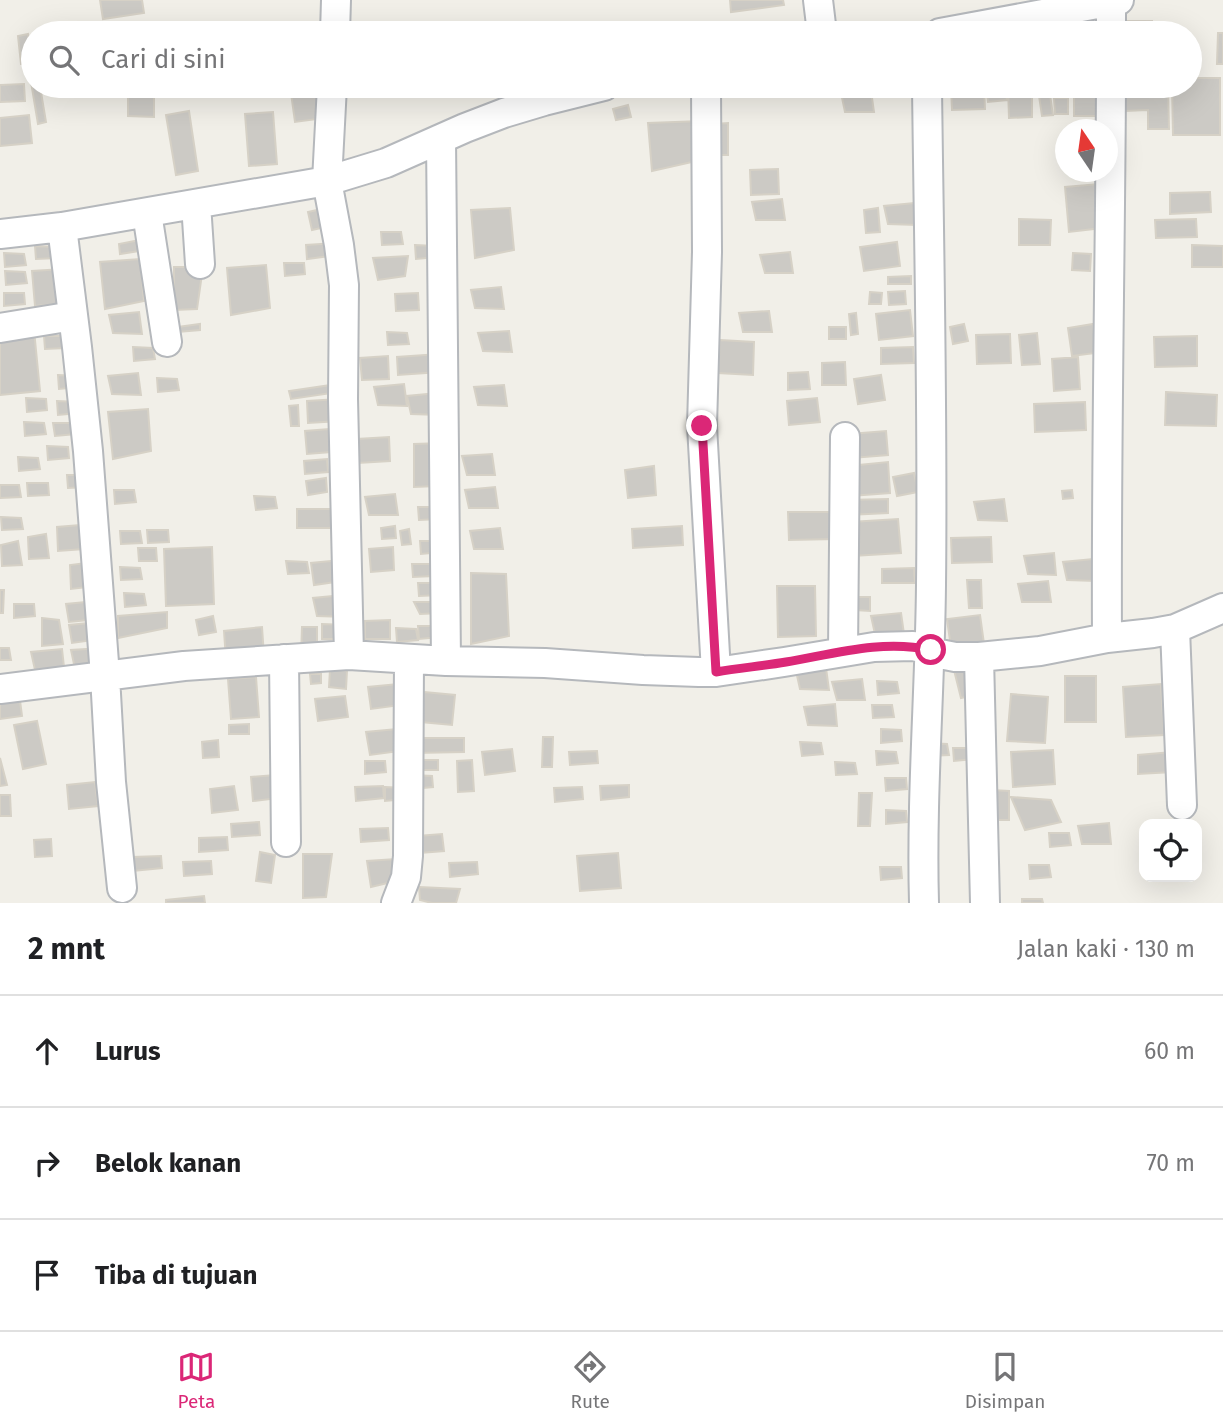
<!DOCTYPE html>
<html lang="id">
<meta charset="utf-8">
<style>
body{margin:0;font-family:"Fira Sans",sans-serif;background:#f6f6f6;color:#202124}
.controls{position:absolute;right:21px;bottom:21px;display:grid;overflow:hidden;border-radius:14px;box-shadow:0 7px 28px #0002}
.controls button{width:63px;height:63px;display:grid;place-items:center;padding:0;border:0;border-bottom:2px solid #e0e0e0;background:#fff;color:#202124;font:35px sans-serif}
.compass{position:absolute;left:1055px;top:119px;width:63px;height:63px;border-radius:50%;background:#fff;box-shadow:0 7px 28px #0002;rotate:347deg}
.stop{position:absolute;width:21px;height:21px;margin:-16px;border:5px solid #db2777;border-radius:50%;background:#fff}
.stop.end{background:#db2777;border-color:#fff;box-shadow:0 2px 7px #0008}
.list{margin:0;padding:0;list-style:none}
h2{display:flex;justify-content:space-between;align-items:center;height:91px;margin:0;padding:0 28px;font-size:30px}
h2 small{font-size:23px;font-weight:400;color:#757577}
.list li{display:grid;grid-template-columns:46px 1fr auto;gap:21px;align-items:center;box-sizing:border-box;height:112px;padding:0 28px;border-top:2px solid #e0e0e0}
.list b{display:block;font-size:26px;white-space:nowrap}
.list em{font-size:23px;font-style:normal;color:#757577}
.icon{flex:none;width:38px;height:38px;fill:none;stroke:currentColor;stroke-width:2;stroke-linecap:round;stroke-linejoin:round}
.map{position:relative;flex:none;width:1223px;height:903px;overflow:hidden}
.search{position:absolute;background:#fff;box-shadow:0 7px 28px #0002;left:21px;right:21px;top:21px;height:77px;display:flex;align-items:center;gap:18px;box-sizing:border-box;padding:0 24px;border-radius:38px;color:#757577;font-size:26px}
.sheet{height:427px;background:#fff}
nav{display:flex;justify-content:space-around;align-items:center;box-sizing:border-box;height:98px;border-top:2px solid #e0e0e0;background:#fff;font-size:19px;color:#757577}
nav a{display:grid;justify-items:center;gap:4px}
nav .on{color:#db2777}
.map>svg:first-child{display:block}
.building{fill:#cccac5;stroke:#d6d1c6;stroke-width:2}
.lines{fill:none;stroke-linecap:round;stroke-linejoin:round}
.street-casing{stroke:#b5b8bc;stroke-width:32}
.street{stroke:#fff;stroke-width:28}
.route{stroke:#db2777;stroke-width:9}
</style>
<div class="map">
<svg width="1223" height="903" viewBox="0 0 1223 903">
<rect width="100%" height="100%" fill="#f1efe8"/>
<path class="building" d="M100 0H142L144 13 103 19Z
M730 0H783L784 5 731 12Z
M1124 21H1152V33H1124Z
M146 27V33H114L113 30Z
M1218 33H1223V64H1217Z
M28 34 32 63 21 64 18 36Z
M1190 78H1220V135H1173L1172 86H1190Z
M31 82H33V86H40L46 122 38 124Z
M24 84 25 101 0 102V85Z
M128 86 154 87V117L128 116Z
M290 86H321L325 118 295 122Z
M951 86H984L985 109 952 110Z
M986 86H1005L1007 100 988 102Z
M1008 86H1032V117L1009 118Z
M1108 87V116H1074V88Z
M1049 88 1053 115 1042 116 1038 89Z
M1168 88 1169 129H1148V110L1125 111V90Z
M871 91 874 112H845L841 93Z
M1054 98H1068V114H1055Z
M628 105 631 117 616 120 613 109Z
M189 111 198 171 176 175 166 115Z
M273 112 277 164 249 166 245 114Z
M29 115 32 143 0 146V118Z
M702 121 701 160 652 171 648 123Z
M728 123V155H716L715 124Z
M778 169 779 194 751 195 750 170Z
M1099 184 1102 228 1069 232 1065 187Z
M1210 192 1211 212 1170 214V193Z
M782 199 785 220H756L752 202Z
M914 203 917 225 888 224 884 206Z
M510 208 514 250 475 258 471 210Z
M878 208 880 232 866 233 864 210Z
M317 210 321 228 312 230 308 212Z
M1019 219 1051 220 1050 245H1019Z
M1196 219 1197 237 1156 238 1155 220Z
M381 232H401L403 244 382 245Z
M145 239 146 250 120 254 119 244Z
M897 242 900 266 864 271 860 247Z
M336 243 338 255 307 259 306 245Z
M415 245 435 246 437 257 416 259Z
M1192 245 1223 246V267H1192Z
M35 246 55 247 57 258 36 259Z
M790 252 793 273H765L760 255Z
M4 253 24 254 26 265 5 267Z
M1073 253 1091 254 1090 271 1072 270Z
M408 256 405 276 378 280 373 258Z
M140 259 144 301 105 309 100 262Z
M284 263H304L305 274 285 276Z
M266 265 270 308 231 315 227 268Z
M174 267H203L197 309 174 310Z
M63 269 67 303 35 306 32 271Z
M5 271 25 272 27 283 6 285Z
M911 276V284H888V277Z
M501 287 504 309 475 308 471 290Z
M905 291 906 304 889 305 888 292Z
M870 292 882 293 881 304H869Z
M4 293H24L25 304 4 306Z
M418 293 419 310 396 311 395 294Z
M910 310 913 336 879 340 876 314Z
M769 311 772 332H743L739 313Z
M139 312 142 334 113 333 109 315Z
M856 313 858 334 851 335 849 314Z
M200 324V330L178 332 177 327Z
M964 324 968 341 953 344 950 327Z
M1093 324 1096 353 1072 356 1068 328Z
M829 327H846V339H829Z
M34 330 40 391 0 395V334Z
M509 331 512 352 483 351 478 333Z
M387 332 407 333 409 344 388 345Z
M1037 333 1040 364 1022 365 1019 335Z
M1010 334 1011 363 977 364 976 335Z
M44 336H64L66 348 45 349Z
M1197 336V366L1155 367 1154 337Z
M720 340 754 342 753 375 718 373Z
M133 347 153 348 155 359 134 361Z
M913 347 914 363 881 364V348Z
M439 354 440 372 398 375 397 357Z
M388 356 389 379 362 380 360 358Z
M1078 357 1080 389 1054 391 1052 359Z
M845 362 846 385H822V363Z
M808 372 810 389 788 390V373Z
M138 373 141 395 112 394 108 376Z
M58 375 78 376 79 387 59 389Z
M881 375 885 400 858 404 854 379Z
M157 378 177 379 179 390 158 392Z
M404 384 407 406 378 405 374 387Z
M331 385 332 393 291 399 289 391Z
M504 385 507 406 478 405 474 387Z
M1166 392 1217 395 1216 426 1165 425Z
M437 393 440 415 411 414 407 396Z
M26 398 46 399 47 410 27 412Z
M817 398 820 422 789 425 787 401Z
M339 399 340 421 308 423 307 401Z
M57 401 78 402 79 413 58 415Z
M1085 402 1086 430 1035 432 1034 404Z
M298 405 299 426H291L289 406Z
M148 409 151 451 113 459 108 412Z
M24 422 44 423 46 434 25 436Z
M53 423H74L76 434 55 436Z
M329 429 331 452 307 454 305 431Z
M886 431 888 455 852 458 850 434Z
M389 437 390 461 358 463 357 439Z
M443 443 437 486 414 487V444Z
M47 446 68 447 69 458 48 460Z
M492 454 495 475H467L462 456Z
M18 457 38 458 40 469 19 471Z
M327 459 328 472 305 474 304 461Z
M888 462 890 493 851 496 849 466Z
M654 466 656 495 628 498 625 470Z
M914 473 918 492 897 496 893 477Z
M67 475H87L88 487 68 488Z
M326 478 327 492 308 495 306 481Z
M27 483H48L49 495 28 496Z
M0 485H19L21 497 0 498Z
M495 487 498 508H469L465 490Z
M114 490H134L136 502 115 504Z
M1072 490 1073 498 1063 499 1062 491Z
M395 494 398 515H369L365 497Z
M254 496 275 497 277 508 256 510Z
M888 499V513L848 515 847 500Z
M1004 499 1007 521 978 520 974 502Z
M418 507H438L440 519 419 520Z
M297 509H335V528H297Z
M788 512H836V539L789 540Z
M1 517 21 518 23 529 2 530Z
M898 519 901 553 853 556 851 522Z
M80 525 84 549 58 551 57 527Z
M395 526 396 538 382 539 381 528Z
M682 526 683 545 633 548 632 529Z
M500 528 503 549H474L470 531Z
M409 529 411 544 402 545 400 531Z
M147 530H168L169 542 148 543Z
M120 531H140L142 543 121 544Z
M46 534 49 558 29 559 28 537Z
M991 537 992 562 952 563 951 538Z
M18 541 22 565 2 566 1 545Z
M420 541H441L442 552 421 554Z
M212 547 214 604 166 606 164 549Z
M393 547 394 570 371 572 369 549Z
M138 548H156L157 561H139Z
M1054 553 1056 575 1028 574 1024 556Z
M1093 559 1096 581 1067 580 1063 562Z
M341 560 343 581 314 585 311 563Z
M286 561 307 562 309 573 288 574Z
M93 562 97 586 71 589 70 565Z
M412 564H432L434 576 413 577Z
M120 567 140 568 142 579 121 580Z
M914 568 915 583H882V569Z
M471 573 506 574 509 636 471 644Z
M967 580H981L982 608H969Z
M1048 581 1051 602H1022L1018 584Z
M418 583H439L440 595 419 596Z
M777 586H815L816 636 778 637Z
M0 590H4L3 613H0Z
M124 593 144 594 146 605 125 607Z
M343 595 346 617 317 616 313 598Z
M855 597H870V611L855 610Z
M96 601 98 619 69 622 66 604Z
M414 602H439L441 613 420 614Z
M14 604H34L35 616 14 618Z
M167 612V628L118 638V616Z
M901 613 904 634H875L871 616Z
M980 615 984 644 951 648 947 619Z
M213 616 216 632 199 635 196 620Z
M42 618 59 620 63 644 42 646Z
M390 620V639H365V621Z
M99 622 101 639 72 643 69 625Z
M322 624 347 625 346 639H322Z
M418 626H439L440 637 419 639Z
M262 627 264 656 226 660 224 631Z
M302 627H317V657H301Z
M396 628 416 629 418 640 397 642Z
M0 648H9L11 660H0Z
M102 648 104 665 75 669 71 650Z
M62 649 64 667 35 670 31 652Z
M826 668 829 690 800 689 796 671Z
M330 669 347 671 346 689 329 687Z
M954 670H974L975 695 961 698Z
M310 674H321V683L311 684Z
M1065 676H1096V722H1065Z
M256 677 259 717 231 719 228 679Z
M862 679 865 700H837L832 682Z
M877 681 897 682 899 693 878 695Z
M398 684 401 705 371 709 368 687Z
M1161 684 1164 735 1126 737 1123 687Z
M424 692 455 695 452 725 421 722Z
M19 693 22 716 0 719V694Z
M1011 694 1048 697 1045 743 1007 741Z
M345 696 348 717 318 721 315 699Z
M835 704 837 726 808 725 804 707Z
M872 705H892L894 717 873 718Z
M37 721 46 764 23 769 14 725Z
M249 724V734H229V725Z
M397 729 400 751 370 755 366 732Z
M881 729 901 730 902 741 881 743Z
M543 737H553L552 767H542Z
M415 738H464V752L415 753Z
M218 740 219 757 203 758 202 742Z
M800 742 821 743 823 754 802 756Z
M927 743 947 744 949 755 928 756Z
M953 748H973L974 759 954 761Z
M512 749 515 771 485 775 482 752Z
M1053 750 1055 784 1013 787 1011 752Z
M597 751 598 763 570 765 569 752Z
M876 751 896 752 898 763 877 765Z
M1172 752 1173 772 1138 774V755Z
M0 758 7 785 0 786Z
M412 760H438V770H412Z
M472 760 474 791 458 792 457 761Z
M365 761H385L386 772 365 774Z
M835 762 855 763 857 774 836 775Z
M275 775 279 798 253 801 251 777Z
M412 775 432 776 433 787 412 789Z
M885 778H906L907 789 886 791Z
M95 782 98 806 69 809 67 785Z
M629 785V797L601 800 600 786Z
M234 786 238 810 212 813 210 789Z
M383 786 384 798 356 801 355 787Z
M385 787 405 788 406 799 385 801Z
M582 787 583 799 555 802 554 788Z
M991 790 1009 791V820H991Z
M859 793H872L870 826H858Z
M0 795H10L11 816H0Z
M1011 797 1051 800 1061 822 1025 830Z
M886 810 906 811 907 822 886 824Z
M259 822 260 835 232 837 231 824Z
M1109 823 1111 844H1082L1078 826Z
M388 828 389 840 361 842 360 829Z
M1049 833H1069L1071 845 1050 847Z
M442 834 444 851 420 853 418 836Z
M227 837 228 850 199 852V838Z
M51 839 52 856 35 857 34 840Z
M260 852 275 855 271 883 256 881Z
M618 853 621 888 580 891 577 856Z
M303 854H332L326 897 303 898Z
M161 856 162 868 133 871V857Z
M396 859V881L371 887 367 861Z
M211 861 212 874 184 876 183 862Z
M477 862 478 874 450 877 449 863Z
M1029 865H1049L1051 877 1030 879Z
M880 867H901L902 878 881 880Z
M419 887 460 889 456 903H432L420 900Z
M204 896 205 903H166V900Z
M1022 899H1042L1043 903H1022Z"/>
<g class="lines">
<defs>
<path id="street" d="M818 0 822 33
M335 33 336 0
M940 33 1119 0
M1111 33V1
M332 86 327 181 339 245 344 285 343 399 349 655
M706 86 707 252 702 426 716 672
M441 139 446 661
M196 204 200 264
M147 213 167 342
M62 227 77 347 88 451 105 676 111 782 122 888
M0 234 62 227 327 181 386 163 465 128 504 113 544 101 604 86
M0 328 73 316
M1175 629 1182 805
M1107 638C1106 454 1110 270 1111 86
M843 652 845 437
M979 657 985 903
M284 659 286 842
M0 689 184 666 349 655 446 661 545 663 643 670 699 672H716L784 662 874 647 913 646 931 650 940 654 955 657H979L1040 651 1107 638 1153 633 1175 629 1223 608
M396 903 406 877 408 856 409 659
M924 903C921 797 930 691 931 585 933 418 929 252 927 86"/>
</defs>
<use href="#street" class="street-casing"/>
<use href="#street" class="street"/>
</g>
<g class="lines">
<path class="route" d="M702 426 716 672C739 668 762 666 786 662 833 654 882 639 931 650"/>
</g>
</svg>
<div class="controls">
<button><svg class="icon" aria-label="locate" viewBox="0 0 24 24"><circle cx="12" cy="12" r="6"/><path d="M12 2v4M12 18v4M2 12h4M18 12h4"/></svg></button>
</div>
<svg class="compass" viewBox="-18 -18 36 36"><path d="M0-13l5 13h-10z" fill="#e53935"/><path d="M0 13l5-13h-10z" fill="#757577"/></svg>
<div class="stop" style="left:931px;top:650px"></div>
<div class="stop end" style="left:702px;top:426px"></div>
<div class="search"><svg class="icon" aria-label="search" viewBox="0 0 24 24"><circle cx="10" cy="10" r="6"/><path d="M15 15l6 6"/></svg>Cari di sini</div>
</div>
<section class="sheet">
<h2>2 mnt<small>Jalan kaki · 130 m</small></h2>
<ul class="list">
<li><svg class="icon" aria-label="ahead" viewBox="0 0 24 24"><path d="M12 20V5M6 11l6-6 6 6"/></svg><div><b>Lurus</b></div><em>60 m</em></li>
<li><svg class="icon" aria-label="right" viewBox="0 0 24 24"><path d="M7 20v-9h11M14 6l5 5-5 5"/></svg><div><b>Belok kanan</b></div><em>70 m</em></li>
<li><svg class="icon" aria-label="arrive" viewBox="0 0 24 24"><path d="M6 21V4h12l-3 4 3 4H6"/></svg><div><b>Tiba di tujuan</b></div></li>
</ul>
</section>
<nav>
<a class="on"><svg class="icon" aria-label="map" viewBox="0 0 24 24"><path d="M3 6l6-2 6 2 6-2v14l-6 2-6-2-6 2zM9 4v14M15 6v14"/></svg>Peta</a>
<a><svg class="icon" aria-label="directions" viewBox="0 0 24 24"><path d="M12 3l9 9-9 9-9-9zM9 14v-3h6M13 9l2 2-2 2"/></svg>Rute</a>
<a><svg class="icon" aria-label="saved" viewBox="0 0 24 24"><path d="M7 4h10v16l-5-4-5 4z"/></svg>Disimpan</a>
</nav>
